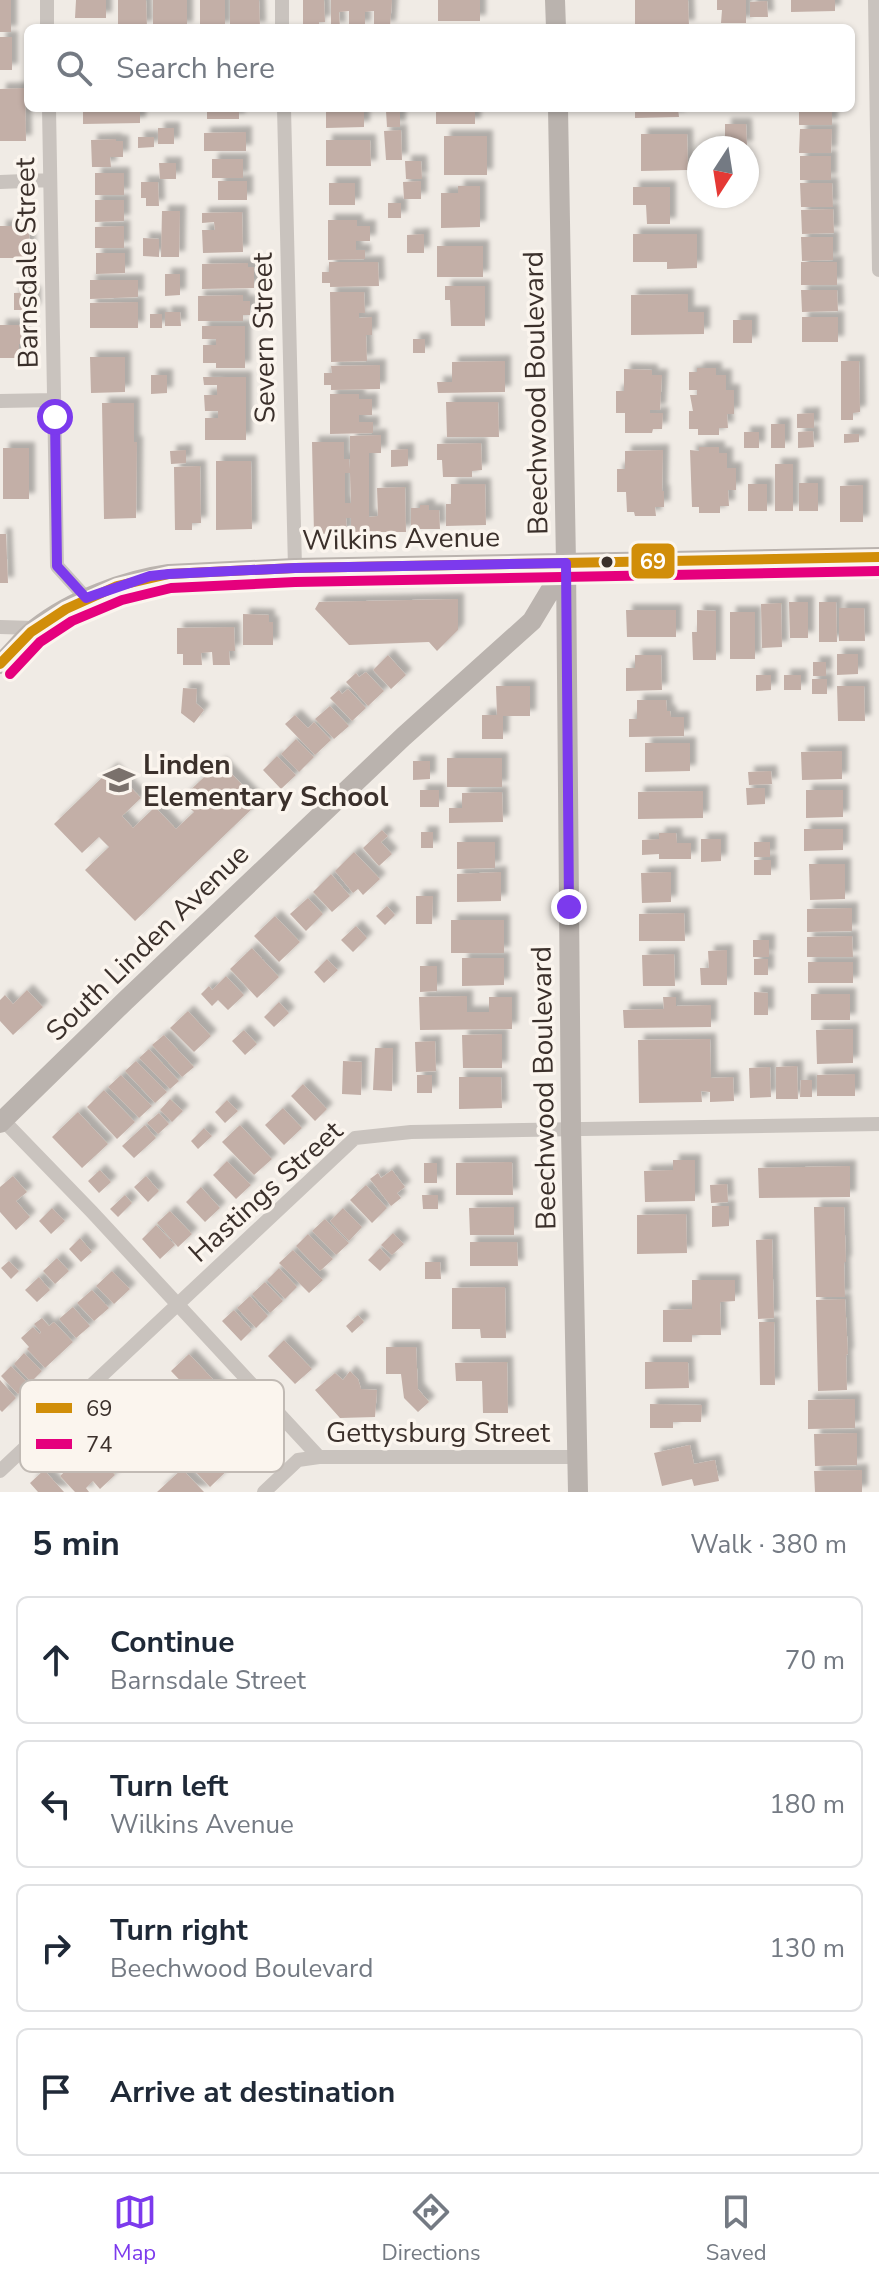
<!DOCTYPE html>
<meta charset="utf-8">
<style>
body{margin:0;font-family:"Nunito Sans",sans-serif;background:#f6f6f7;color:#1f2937}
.compass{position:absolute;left:687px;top:136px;width:72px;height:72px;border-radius:50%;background:#fff;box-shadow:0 2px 6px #0004;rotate:192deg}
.stop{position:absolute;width:24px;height:24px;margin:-18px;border:6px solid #7c3aed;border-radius:50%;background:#fff}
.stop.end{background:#7c3aed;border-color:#fff;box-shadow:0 2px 8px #0008}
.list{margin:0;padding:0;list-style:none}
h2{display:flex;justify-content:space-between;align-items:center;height:104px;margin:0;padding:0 32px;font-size:34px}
h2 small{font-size:26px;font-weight:400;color:#747a83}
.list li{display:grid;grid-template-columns:52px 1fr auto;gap:24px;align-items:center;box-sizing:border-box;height:128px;margin:0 16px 16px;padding:0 16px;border:2px solid #e0e1e3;border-radius:12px}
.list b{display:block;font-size:30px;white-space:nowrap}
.list p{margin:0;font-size:26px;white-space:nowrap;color:#747a83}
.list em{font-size:26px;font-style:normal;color:#747a83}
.icon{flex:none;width:44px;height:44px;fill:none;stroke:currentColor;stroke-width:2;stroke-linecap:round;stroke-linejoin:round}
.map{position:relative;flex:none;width:879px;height:1492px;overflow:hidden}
.search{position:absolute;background:#fff;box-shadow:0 2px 6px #0004;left:24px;right:24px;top:24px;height:88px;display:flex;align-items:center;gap:20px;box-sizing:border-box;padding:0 28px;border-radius:12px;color:#747a83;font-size:30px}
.sheet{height:680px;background:#fff}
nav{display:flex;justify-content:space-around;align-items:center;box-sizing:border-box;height:112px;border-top:2px solid #e0e1e3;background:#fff;font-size:22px;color:#747a83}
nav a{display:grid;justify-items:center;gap:4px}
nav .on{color:#7c3aed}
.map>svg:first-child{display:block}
.building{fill:#c3afa7;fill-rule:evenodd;filter:url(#shadow)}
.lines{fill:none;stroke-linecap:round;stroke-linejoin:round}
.street{stroke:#c9c3be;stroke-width:14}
.secondary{stroke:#bab3ae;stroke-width:20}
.bus-1-casing{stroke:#fbf5ee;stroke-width:16}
.bus-2-casing{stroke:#fbf5ee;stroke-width:16}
.bus-1{stroke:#d18e09;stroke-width:10}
.bus-2{stroke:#e5007d;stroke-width:10}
.route{stroke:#7c3aed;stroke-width:10}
.bus-dot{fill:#3b302b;stroke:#fbf5ee;stroke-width:3}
.labels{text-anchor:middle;stroke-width:7;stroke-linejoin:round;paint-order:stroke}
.street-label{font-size:28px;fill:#3b302b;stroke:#fbf5ee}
.poi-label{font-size:28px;font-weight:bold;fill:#3b302b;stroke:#fbf5ee;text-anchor:start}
.key{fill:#fbf5ee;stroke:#c1bab4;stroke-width:2}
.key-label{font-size:22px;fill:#3b302b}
.line-badge{stroke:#fbf5ee;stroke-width:3}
.badge-label{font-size:22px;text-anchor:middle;font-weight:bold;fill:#fff}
</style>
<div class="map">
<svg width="879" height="1492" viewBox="0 0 879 1492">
<defs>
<filter id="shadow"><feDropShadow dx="6" dy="-6" stdDeviation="2" flood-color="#0004"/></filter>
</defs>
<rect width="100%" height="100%" fill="#f0ebe5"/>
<path class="building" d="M0 0H11V32H0Z
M76 0H106V18H75Z
M118 0H146L147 27 118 28Z
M153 0H187V28H153Z
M200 0H225V28H200Z
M230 0H259L260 28H230Z
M303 0H324L325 22H319V28H303Z
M331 0H392L390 27H374V11H372L365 12V27H349V11L339 12 340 28H331Z
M438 0H480V21H438Z
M635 0H688L689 26 635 27Z
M717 0H746V23H721L722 10H717Z
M791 0H835V11L791 12Z
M767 1 768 17H750V2Z
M0 37H12V70H0Z
M25 88 26 141H0V89Z
M83 108H140V123L83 124Z
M207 108H239V119H207Z
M326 108H364V127L326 128Z
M436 108H475V124H436Z
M635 108H678L679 117 635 118Z
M799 108H832V125H799Z
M386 111H400V127H387Z
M725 124H746L747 147H725Z
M158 128H174V144H158Z
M800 129H832L831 153H799Z
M401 130 402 160H386L384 131Z
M246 132V151H204V133Z
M641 134H687L688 170 641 171Z
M444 136H487V175H444Z
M138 137H154V147L138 148Z
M116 139V141H123V157H110L111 167H92L91 140Z
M326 140H370L371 166H326Z
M800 156H831V180H800Z
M212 159H243V178H212Z
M405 161H421L422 179H406Z
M159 163H176V179H160Z
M95 173H124V195H95Z
M218 181H247V200H218Z
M421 181V199H404L403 182Z
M141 182H158L159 206H146V198H141Z
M329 183H355V205H329Z
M800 183H832L833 207H801Z
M458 186H480V227L441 228V193H458Z
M633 187H670V224H647L646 205H633Z
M95 200H124V221L95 222Z
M388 203H401V218H388Z
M833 209 834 233 802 234 801 210Z
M162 211H180L179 257H161Z
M242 212 243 252 203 253 202 230H215L214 222 202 223V213Z
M328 220H357V226H370V241H356V250H365V259L328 260Z
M0 226H29L30 258H0Z
M124 226V248H95V227Z
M424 234V253H407V235Z
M633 234H697V268L667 269V262H633Z
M801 237H833V260L802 261Z
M143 238 159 239V257L143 256Z
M437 246H483V277H437Z
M96 253H125V273L96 274Z
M329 262H378L379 286 330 287V283H322V272H329Z
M801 262H837V285H801Z
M248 263V267H254V288L202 289V264Z
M165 274H180V295L165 296Z
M90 280H138V297L90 299Z
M445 286H485V326H451L450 300H445Z
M801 290H837L838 311 802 312Z
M35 292V310H14V293Z
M330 292H364L365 313H359V318L372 317V335H366L367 361 331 362Z
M688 294V312H704V334L631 335V295Z
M243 295V301H250V315H243V321H198V296Z
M138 302V328H90V303Z
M165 312H180L181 326H165Z
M150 314H162V328H150Z
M802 317H838V342H802Z
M733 320H752V343H733Z
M0 325H24V344H19V358H0Z
M202 326H245V368H216V363H203V345H216V339H202Z
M413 339H425V353H413Z
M90 357H125V392L91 393Z
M505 361V392L438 393 437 382H452V362Z
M841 361H859L860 412 853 413V420H841Z
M380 365V389L331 390V385H324V373H332L331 366Z
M697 368H716V375H726V390H734V414H727L728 428H719V435H698V429H689V411H693L690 395H697V390H689V372H697Z
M624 369 652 370V375H662L660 410H650V413H663L662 429H653L652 433H625V413H616V391H624Z
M151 375H167V393L151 394Z
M203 377H246V440H205V418H218V411H205L204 395H217V385H204Z
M330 394H359V399H372V415H359V422H373V433L330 434Z
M446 402H498L499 437H447Z
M102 403H134V442H137L136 518 104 519Z
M814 413V428H797V414Z
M771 424H785V448H771Z
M813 431 814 447 798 448V432Z
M744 432H759V448H744Z
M844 434H859V442L844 443Z
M381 435V453H369V517L378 516 377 488 405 487 406 532H351V518H346L347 534H314L312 442H344V459H349L350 469V436ZM345 473H350L351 503H345Z
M481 443 482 470 472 471V477H443L442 460H437V444Z
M699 447H719V453H727V468H736V490H728L729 506H720V513H699V507H692L690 450 699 451Z
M3 448H29V499H3Z
M408 449V466L391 467V450Z
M186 450V463L171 464 170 451Z
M663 450 662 491H664V507H655L656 516H635L634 512H627L626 492H617V469H625V451Z
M216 461H251L252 529 216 530Z
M775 464H793V511H775Z
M200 466 201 523H192V530H175L174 467Z
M799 483H818V511H799Z
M451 484H485L486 525 446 526V504H451Z
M748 484H767V511H748Z
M863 485V522H840V486Z
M420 505H429V510H439L440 529H411V508H420Z
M0 534H6L8 583H0Z
M458 599V630L437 651 429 642 349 645 315 609 319 602Z
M789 602H808V638H790Z
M819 602H836L837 642H819Z
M781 603 782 647 762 648 761 604Z
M839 608H864L865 641H839Z
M626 610H676V637H627Z
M697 610 716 611V660H693L692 632H697Z
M730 612H755V659H730Z
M243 614 269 615V622H273V645H243Z
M234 627 235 651H229L230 665H213L212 652 201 653 202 665H183V654H177V628Z
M837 654H858V674L837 675Z
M388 655 406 675 391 689 373 670Z
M635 655H661L662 690 626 691V668H635Z
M813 662H826V676H813Z
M366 672 384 691 368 706 346 682 356 673 359 677Z
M756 675H771V690L756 691Z
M784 675H801V690H784Z
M812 679H827V694H812Z
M496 686H530V716H503V739H482V715H497Z
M837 686H864L865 721H838Z
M183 688 197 689 196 703 204 710 194 723 181 713Z
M348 689 366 708 352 721 330 698 339 690 342 694Z
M637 700H666L667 711H670L671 717H684V736L629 737V719H637Z
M330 706 349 726 334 739 315 719Z
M295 715 308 728 314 722 331 740 315 755 285 724Z
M296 739 314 757 299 772 281 754Z
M645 743H690V771L645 772Z
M842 751V779L802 780 801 752Z
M277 756 296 775 281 789 263 770Z
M447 758H502V787H447Z
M413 761H430V779L413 780Z
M220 762 259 802 135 921 85 870 109 847 99 837 82 853 54 824 112 768 141 798 122 816 133 828 155 807 176 829 194 812 181 799Z
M771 771 772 784 749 785 748 772Z
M746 788H765V804L747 805Z
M420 790H439V807H420Z
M806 790H843V817L806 818Z
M703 791V818L638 819V792Z
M502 792 503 822 449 823V808H462V793Z
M804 829H843V850L804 851Z
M382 830 388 836 381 842 392 854 379 866 363 848Z
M421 832H433V848H421Z
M659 833H676L677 843H691V859H659V854L642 855V840L659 839Z
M701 839H721V861L701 862Z
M457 842H495V868L457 869Z
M754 842H770V857H754Z
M354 852 380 879 363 895 358 889 353 893 335 871Z
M754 860H771V875H754Z
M809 864H845V899L810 900Z
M501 872V901L457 902V874Z
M671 872V902L642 903 641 873Z
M331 874 350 896 332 912 313 892Z
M416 896H433L432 924H416Z
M308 898 323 914 306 931 290 914Z
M387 906 395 915 385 925 376 916Z
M852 908V931L807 932V909Z
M684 913 685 941H639V914Z
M275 916 300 942 279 962 254 936Z
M451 920H504V953H451Z
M356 926 367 938 353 952 341 940Z
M852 936 853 957H807V937Z
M753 940H769V957H753Z
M252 948 279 977 257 998 230 969Z
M727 950V985H701L700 968H709L708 951Z
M674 954 675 986H643L642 955Z
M462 958H504V985L462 986Z
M327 959 338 970 324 983 314 972Z
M754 959H768V975H754Z
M808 962H853V983H808Z
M420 966H437V991L420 992Z
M226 976 244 995 228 1010 218 1000 212 1006 201 994 209 986 212 990Z
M27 990 43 1007 13 1035 0 1021V1000L5 995 13 1004Z
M754 992 768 993V1015H754Z
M811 994H850V1020H811Z
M467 996V1012H489V997H512V1029L420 1030 419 997Z
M663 997H676V1006L711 1005V1027L624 1028 623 1010 664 1009Z
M279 1002 289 1013 274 1027 264 1017Z
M188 1011 211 1036 194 1052 170 1028Z
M853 1029V1063L817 1064 816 1030Z
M244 1030 257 1044 245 1055 232 1041Z
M502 1034V1068H463L462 1035Z
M164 1035 194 1067 182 1077 152 1045Z
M710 1039 711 1078 733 1077 734 1101 710 1102V1092L701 1091 702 1102 639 1103 638 1040Z
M435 1041 436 1071 416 1072 415 1042Z
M375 1048H393L392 1091 373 1090Z
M149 1049 179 1081 170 1089 139 1058Z
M136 1061 167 1092 155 1103 125 1071Z
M343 1061 362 1062 361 1095 342 1094Z
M797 1066 798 1099H776V1067Z
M770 1067 771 1097 750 1098 749 1068Z
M855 1074V1096H817V1075Z
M121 1075 152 1106 139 1118 108 1087Z
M417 1075H432V1093H417Z
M459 1077H501L502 1108 459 1109Z
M801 1080H812V1097H800Z
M303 1084 327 1109 315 1121 291 1096Z
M104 1090 135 1122 117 1139 87 1107Z
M170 1099 183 1111 172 1122 160 1110Z
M227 1100 238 1111 225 1123 215 1112Z
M283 1108 302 1128 284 1145 265 1125Z
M78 1112 108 1144 82 1168 52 1137Z
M159 1113 169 1124 158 1134 147 1123Z
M145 1125 156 1138 134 1158 122 1146Z
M240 1125 272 1159 254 1175 222 1142Z
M204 1128 212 1136 198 1149 191 1141Z
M673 1160H695V1201L645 1202 644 1171 673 1170Z
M227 1161 251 1185 236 1199 213 1175Z
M512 1162 513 1195H456V1163Z
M424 1163H437V1183H424Z
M850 1166V1197L759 1198 758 1168Z
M100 1170 111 1182 99 1193 88 1181Z
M392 1170 405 1187 397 1193 401 1198 391 1206 370 1179 378 1173 381 1178Z
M13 1176 27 1192 16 1201 30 1217 16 1230 0 1212V1187Z
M146 1176 159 1191 148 1202 134 1187Z
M727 1184 728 1202 711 1203 710 1185Z
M366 1185 387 1208 372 1223 350 1200Z
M201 1187 220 1208 205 1222 186 1202Z
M125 1195 132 1203 118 1217 110 1209Z
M422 1195H438V1209H423Z
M712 1206H729V1226L712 1227Z
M514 1207V1235H470L469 1208Z
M814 1207H844L846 1262H844L845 1297H816Z
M52 1208 65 1221 51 1234 39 1221Z
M343 1208 362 1227 349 1241 330 1221Z
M170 1211 192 1234 178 1247 157 1223Z
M686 1214 687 1253 637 1254V1215Z
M325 1219 349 1243 336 1255 312 1231Z
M156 1225 175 1245 160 1259 142 1239Z
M393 1233 404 1244 392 1255 381 1245Z
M308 1234 333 1259 320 1271 296 1246Z
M80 1238 92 1252 81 1262 69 1249Z
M772 1239 774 1318 758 1319 756 1240Z
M470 1242H517L518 1266H470Z
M380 1248 391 1260 380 1271 368 1260Z
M293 1250 323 1280 309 1293 279 1263Z
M57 1258 69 1271 55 1284 43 1271Z
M9 1261 19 1271 11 1279 1 1268Z
M425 1262H440L441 1279H425Z
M279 1268 297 1287 285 1299 267 1280Z
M112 1271 130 1289 114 1304 96 1286Z
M39 1277 50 1290 37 1302 25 1290Z
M692 1280H735V1301L720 1302 721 1335H692V1342H663V1310L692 1309Z
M265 1282 283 1301 270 1313 252 1294Z
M505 1287 506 1338H481L480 1329H452V1288Z
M92 1290 109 1308 94 1321 77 1303Z
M250 1296 268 1316 256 1328 237 1308Z
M845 1299 848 1354 846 1355 847 1390 818 1391 816 1300Z
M73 1307 90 1326 76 1338 59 1319Z
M234 1310 252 1330 241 1341 222 1321Z
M358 1315 364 1322 352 1333 346 1326Z
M42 1318 49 1326 54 1322 73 1342 45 1368 27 1349 29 1347 21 1338 33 1327 40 1334 41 1332 34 1324Z
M759 1322H774L775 1385H760Z
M284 1340 312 1369 295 1384 268 1356Z
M386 1347H416L418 1389 429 1402 418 1412 404 1398 401 1374H386Z
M24 1353 42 1371 31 1382 14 1364Z
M189 1354 225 1392 213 1403 198 1387 192 1393 171 1371Z
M507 1362 508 1413H483L482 1381H456L455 1363Z
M645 1362H688L689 1388 645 1389Z
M11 1366 29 1384 18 1394 1 1376Z
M350 1371 358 1379 361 1389 377 1390 375 1417 340 1418 315 1390 335 1373 343 1380Z
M0 1380 16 1398 2 1412 0 1410Z
M855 1399V1428L808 1429V1400Z
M650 1404 702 1405 701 1422H673V1428H650Z
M250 1416 266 1433 210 1487 194 1470Z
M857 1433V1465L815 1466 814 1434Z
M93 1445 111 1464 108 1467 115 1475 100 1489 93 1481 86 1488 89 1492H75L60 1476Z
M690 1445 694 1464 715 1460 719 1481 694 1486 692 1479 662 1486 654 1453Z
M182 1469 204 1492H157Z
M44 1470 64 1492H38L30 1483Z
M862 1470V1492H815L814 1471Z"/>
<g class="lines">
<path class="street" d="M47 0V28
M282 0V28
M875 0 879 270
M49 108 57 566 86 598
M284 108 295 568
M0 182 50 180
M0 401 54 400
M0 627 35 628
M3 1120 92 1212 319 1457
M0 1471 355 1138 411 1132 879 1124
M264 1492 298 1460 319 1457H577"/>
<path class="secondary" d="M555 0 556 28
M558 108 566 563 571 1130 578 1492
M0 664C12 653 23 638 36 628 71 600 126 580 169 574L295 568 879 557
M0 1123 125 1001 403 737 532 621 565 566"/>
<defs>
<path id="bus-1" d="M0 664 31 632 66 609 117 586 169 574 295 568 879 557"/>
<path id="bus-2" d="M10 674 40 642 72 621 122 600 171 588 295 582 879 571"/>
</defs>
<use href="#bus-1" class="bus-1-casing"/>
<use href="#bus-2" class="bus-2-casing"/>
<use href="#bus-1" class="bus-1"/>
<use href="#bus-2" class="bus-2"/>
</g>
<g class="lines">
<path class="route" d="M55 417 57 566 86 598 150 576 169 574 295 568 566 563 569 907"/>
</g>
<defs>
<symbol id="school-bare" viewBox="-9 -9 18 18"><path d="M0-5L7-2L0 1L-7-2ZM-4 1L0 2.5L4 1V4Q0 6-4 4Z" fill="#7a716c" stroke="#fbf5ee" stroke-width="2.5" paint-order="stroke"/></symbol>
</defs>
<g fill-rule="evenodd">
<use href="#school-bare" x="97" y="758" width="44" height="44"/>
</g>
<circle class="bus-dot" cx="607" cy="562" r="7"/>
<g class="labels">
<g class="street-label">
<text transform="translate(26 263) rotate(-91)" y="10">Barnsdale Street</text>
<text transform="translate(263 338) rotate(-91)" y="10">Severn Street</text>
<text transform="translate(535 393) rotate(-91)" y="10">Beechwood Boulevard</text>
<text transform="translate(401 538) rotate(-1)" y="10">Wilkins Avenue</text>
<text transform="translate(147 942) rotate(-44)" y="10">South Linden Avenue</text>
<text transform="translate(543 1088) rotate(-91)" y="10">Beechwood Boulevard</text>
<text transform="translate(265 1191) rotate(-42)" y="10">Hastings Street</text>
<text x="438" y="1442">Gettysburg Street</text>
</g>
<g class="poi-label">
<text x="143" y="774">Linden<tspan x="143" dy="32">Elementary School</tspan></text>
</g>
</g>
<rect x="20" y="1380" width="264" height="92" rx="12" class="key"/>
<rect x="36" y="1403" width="36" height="10" fill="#d18e09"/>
<rect x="36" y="1439" width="36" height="10" fill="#e5007d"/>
<g class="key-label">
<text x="86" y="1416">69</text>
<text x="86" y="1452">74</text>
</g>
<rect class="line-badge" x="630" y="542" width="46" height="38" rx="8" fill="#d18e09"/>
<g class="badge-label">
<text x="653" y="569">69</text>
</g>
</svg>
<svg class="compass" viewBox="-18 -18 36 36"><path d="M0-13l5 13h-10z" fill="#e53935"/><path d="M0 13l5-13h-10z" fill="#747a83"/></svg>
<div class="stop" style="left:55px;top:417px"></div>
<div class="stop end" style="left:569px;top:907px"></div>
<div class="search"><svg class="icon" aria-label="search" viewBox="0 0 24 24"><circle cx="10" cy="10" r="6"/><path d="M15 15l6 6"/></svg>Search here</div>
</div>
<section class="sheet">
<h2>5 min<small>Walk · 380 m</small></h2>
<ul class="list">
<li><svg class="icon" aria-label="ahead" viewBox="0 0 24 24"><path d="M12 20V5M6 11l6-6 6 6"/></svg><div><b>Continue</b><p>Barnsdale Street</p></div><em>70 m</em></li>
<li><svg class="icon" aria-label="left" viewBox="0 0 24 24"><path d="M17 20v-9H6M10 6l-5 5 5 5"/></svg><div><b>Turn left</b><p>Wilkins Avenue</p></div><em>180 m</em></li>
<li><svg class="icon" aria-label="right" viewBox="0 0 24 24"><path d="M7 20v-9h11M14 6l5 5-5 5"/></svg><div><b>Turn right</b><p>Beechwood Boulevard</p></div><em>130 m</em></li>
<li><svg class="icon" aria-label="arrive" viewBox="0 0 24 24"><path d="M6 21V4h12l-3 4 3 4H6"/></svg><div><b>Arrive at destination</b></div></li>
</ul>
</section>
<nav>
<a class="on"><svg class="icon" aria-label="map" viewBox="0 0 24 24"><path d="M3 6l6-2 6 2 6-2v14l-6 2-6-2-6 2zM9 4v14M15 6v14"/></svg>Map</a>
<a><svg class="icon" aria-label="directions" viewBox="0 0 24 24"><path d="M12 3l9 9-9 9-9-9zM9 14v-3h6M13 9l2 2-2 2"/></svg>Directions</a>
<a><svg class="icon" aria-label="saved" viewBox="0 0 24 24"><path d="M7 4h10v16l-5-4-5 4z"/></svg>Saved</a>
</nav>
